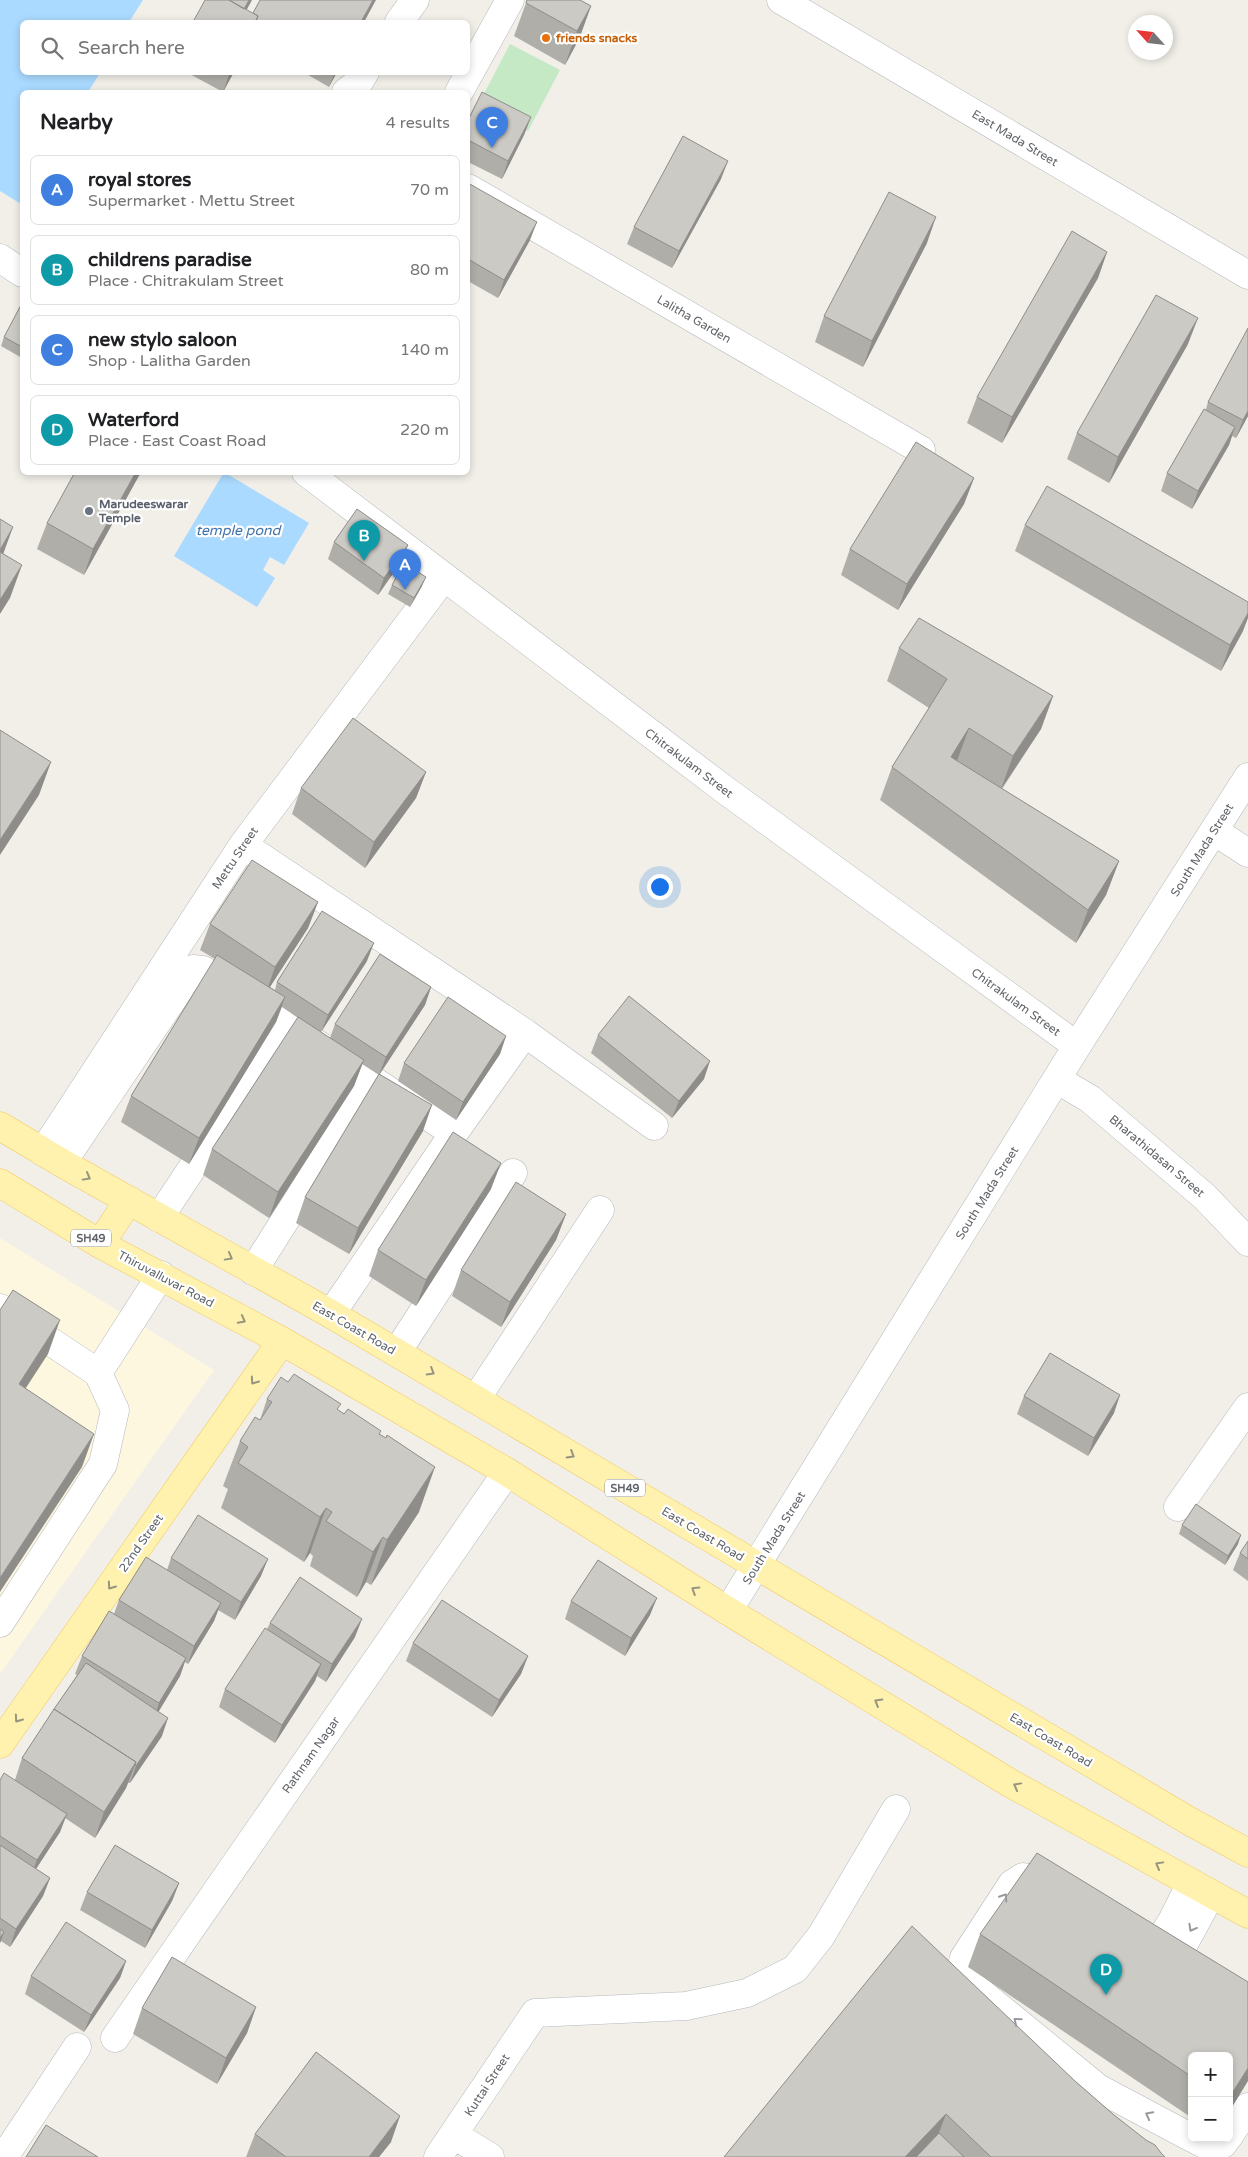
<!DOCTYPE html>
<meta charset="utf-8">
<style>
body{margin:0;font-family:"Varela Round",sans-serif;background:#f6f6f6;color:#202124}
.controls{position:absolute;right:15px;bottom:15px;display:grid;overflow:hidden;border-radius:8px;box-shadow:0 2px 8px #0003}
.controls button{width:45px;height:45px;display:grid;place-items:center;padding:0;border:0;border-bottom:1px solid #e0e0e0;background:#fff;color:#202124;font:25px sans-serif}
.compass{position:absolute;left:1128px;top:15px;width:45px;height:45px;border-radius:50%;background:#fff;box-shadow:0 2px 8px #0003;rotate:297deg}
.you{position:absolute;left:659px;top:886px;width:18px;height:18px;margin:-12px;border:4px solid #fff;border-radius:50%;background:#1a73e8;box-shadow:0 0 0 8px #1a73e833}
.badge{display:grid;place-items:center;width:32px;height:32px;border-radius:50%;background:#ea4335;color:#fff;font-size:16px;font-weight:700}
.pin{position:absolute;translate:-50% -41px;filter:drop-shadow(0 1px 2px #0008)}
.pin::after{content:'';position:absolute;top:26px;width:18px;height:15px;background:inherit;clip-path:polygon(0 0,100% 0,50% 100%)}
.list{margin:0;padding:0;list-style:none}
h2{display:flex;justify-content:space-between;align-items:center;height:65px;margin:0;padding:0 20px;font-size:21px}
h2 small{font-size:16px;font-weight:400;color:#757577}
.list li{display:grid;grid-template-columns:32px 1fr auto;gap:15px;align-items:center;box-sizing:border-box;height:70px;margin:0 10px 10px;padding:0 10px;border:1px solid #e0e0e0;border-radius:8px}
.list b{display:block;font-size:19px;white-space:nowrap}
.list p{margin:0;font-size:16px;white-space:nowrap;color:#757577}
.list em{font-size:16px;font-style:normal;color:#757577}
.icon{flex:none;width:28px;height:28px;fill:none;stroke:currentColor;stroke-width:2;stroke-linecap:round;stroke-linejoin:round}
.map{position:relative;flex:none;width:1248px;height:2157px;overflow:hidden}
.search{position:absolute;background:#fff;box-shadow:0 2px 8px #0003;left:20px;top:20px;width:450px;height:55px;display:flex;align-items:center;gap:12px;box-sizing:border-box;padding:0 18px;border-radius:8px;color:#757577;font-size:19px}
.panel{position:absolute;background:#fff;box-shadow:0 2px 8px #0003;left:20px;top:90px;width:450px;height:385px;border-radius:8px}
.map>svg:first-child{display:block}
.commercial{fill:#fef7e0}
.green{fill:#c5e8c5}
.water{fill:#aadaff}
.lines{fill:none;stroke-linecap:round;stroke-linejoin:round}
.minor-casing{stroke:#b5b8bc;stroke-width:29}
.major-casing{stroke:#f2c960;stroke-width:29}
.minor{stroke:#fff;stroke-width:28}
.major{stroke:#fff2af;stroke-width:28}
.wall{fill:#afaea9}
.shaded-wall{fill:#8f8d8a}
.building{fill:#cccac5;stroke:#8f8d8a}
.oneway{stroke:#979581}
.oneway2{stroke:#979a9d}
.food-dot{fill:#e8710a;stroke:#fff;stroke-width:2}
.worship-dot{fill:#6b7280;stroke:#fff;stroke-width:2}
.labels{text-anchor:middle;stroke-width:4.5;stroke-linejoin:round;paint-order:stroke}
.shield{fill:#fff;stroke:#8f9295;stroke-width:1}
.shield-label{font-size:11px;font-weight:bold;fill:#5f6368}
.food-label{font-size:12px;font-weight:bold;fill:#c56008;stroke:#fff;text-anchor:start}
.street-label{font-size:12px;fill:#5f6368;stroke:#fff}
.worship-label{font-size:12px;font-weight:bold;fill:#5b616d;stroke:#fff;text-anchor:start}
.water-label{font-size:14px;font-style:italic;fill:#4174aa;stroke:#fff}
</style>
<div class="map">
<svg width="1248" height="2157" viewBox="0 0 1248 2157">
<rect width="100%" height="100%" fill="#f1efe8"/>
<path class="commercial" d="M0 1238 214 1370 0 1674Z"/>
<path class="green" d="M510 44 560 70 528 131 478 105Z"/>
<path class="water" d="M0 0H143L129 22H22V72L100 73 88 92H22L21 204 0 191Z
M224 472 309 523 284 565 270 557 263 570 275 578 257 607 174 556Z"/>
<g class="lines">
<defs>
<path id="minor" d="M781 0 1248 275
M399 22 415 0
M346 92 359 82 365 72
M459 92 510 0
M468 188 921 450
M0 258 22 273
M306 472 725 790 1077 1046
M1214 831 1248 853
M243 845 525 1033 654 1126
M1058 1080 1090 1099 1205 1197 1248 1242
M43 1152 243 845 444 577
M62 1163 193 969 203 970 454 1133
M159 1218 287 1025
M253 1271 373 1081
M0 1308 98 1373 115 1410 103 1464 0 1623
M331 1314 454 1133 525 1033
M397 1352 513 1173
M98 1373 161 1275
M476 1399 600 1210
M1178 1507 1248 1407
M728 1611 1077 1046 1248 777
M1051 1890 1034 1880 1023 1877 1012 1884 964 1958 961 1969 962 1977 1098 2088 1192 2138
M1154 1950 1172 1921 1191 1883
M1174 1962 1211 1894
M115 2038 507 1472
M454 2135 490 2157
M1229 2136 1248 2107
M1193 2138 1209 2147 1223 2144 1227 2138
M4 2157 77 2047
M438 2157 535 2013 686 2006 747 1993 795 1969 821 1936 896 1809"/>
<path id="major" d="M0 1126 62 1163 331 1314 1191 1822 1248 1853
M0 1183 100 1244 282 1341 507 1472 728 1611 1010 1783 1248 1914
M100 1244 129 1200
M0 1744 282 1341"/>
</defs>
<use href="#minor" class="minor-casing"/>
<use href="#major" class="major-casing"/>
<use href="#minor" class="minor"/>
<use href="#major" class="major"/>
</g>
<path class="wall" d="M526 3 591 6 579 39 565 65 514 36Z
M186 72H234L223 92Z
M303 72H337L329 87Z
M531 117 524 135 502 179 468 162V120Z
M721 179 672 268 627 244 634 227Z
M468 183 530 240 498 298 468 281Z
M927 243 863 367 815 342 824 316Z
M1107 252 1098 278 1002 443 967 423 977 397Z
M22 303V358L1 346 4 337Z
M1248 328V416L1236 438 1232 436 1229 445 1192 509 1161 491 1167 473 1206 409 1208 402Z
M1188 344 1109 483 1067 459 1077 433Z
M75 472H141L84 575 37 549 47 523Z
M974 478 964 504 898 610 841 575 850 549Z
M1025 525 1243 631 1221 671 1015 551Z
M334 542 408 545 401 562 378 595 328 559Z
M392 585 422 586 410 607 388 594Z
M899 648 1053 696 1041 729 1002 789 1119 861 1106 895 1076 943 880 800 892 767 929 708 887 681Z
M426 772 416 798 365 868 292 814 301 788Z
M318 902 308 928 270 987 275 990 277 982 367 961 321 1032 330 1038 335 1024 431 987 425 1005 380 1074 423 1131 349 1254 296 1223 305 1197 379 1075 362 1064 354 1086 269 1218 203 1175 212 1149 298 1018 282 1007 276 1022 189 1164 121 1122 131 1096 215 959 200 950 210 924Z
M598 1035 704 1079 672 1118 591 1053Z
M506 1036 500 1054 456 1120 398 1081 404 1063Z
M491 1189 416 1306 369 1276 378 1250Z
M566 1214 556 1240 501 1327 452 1296 461 1270Z
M288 1382 380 1434 419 1512 371 1585 366 1582 357 1597 310 1566 313 1556 310 1553 304 1562 221 1508 228 1489 223 1486 240 1441 260 1420 267 1399Z
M1024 1396 1114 1413 1088 1456 1017 1414Z
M1182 1525 1238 1544 1225 1565 1179 1534Z
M1248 1541V1581L1233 1570 1240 1553Z
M171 1558 261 1576 235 1620 218 1610 214 1621 188 1664 185 1662 180 1676 158 1712 162 1736 130 1783H128L126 1788 95 1838 65 1818 60 1832 36 1869 50 1878 43 1896 10 1947 1 1941 0 1943V1780H15L22 1758 77 1675 75 1674 82 1656 114 1614 119 1600 167 1570Z
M571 1601 650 1615 625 1656 565 1619Z
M270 1623 355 1637 326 1682 317 1676 315 1681 275 1743 219 1707 225 1689 267 1629Z
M413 1643 528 1656 521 1674 492 1717 406 1661Z
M179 1883 172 1901 145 1948 80 1910 87 1892Z
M980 1934 1229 2056H1192V2118L968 1967Z
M126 1961 120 1978 84 2032 25 1994 31 1976Z
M256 2007 247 2033 217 2084 133 2034 142 2008Z
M1075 2081 1114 2115 1165 2157H724Z
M255 2134 391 2142 379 2157H246Z"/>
<path class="shaded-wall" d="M249 0H252L240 22V16Z
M373 0H376L364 22H361Z
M591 6 579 39 565 65 577 31Z
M230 72H234L223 92Z
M335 72H337L329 87Z
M531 117 524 135 502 179 508 161Z
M728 161 721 179 672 268 679 251Z
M936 217 927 243 863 367 872 341Z
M537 222 530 240 498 298 504 280Z
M1107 252 1098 278 1002 443 1012 417Z
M1198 318 1188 344 1109 483 1118 457Z
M1248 411V416L1236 438 1243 420Z
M1235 427 1229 445 1192 509 1198 491Z
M136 472H141L84 575 93 549Z
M974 478 964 504 898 610 907 584Z
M13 527 1 560 0 563V550Z
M408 545 401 562 378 595 384 578Z
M22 565 10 598 0 614V600Z
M426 577 422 586 410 607 414 598Z
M1248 613V618L1243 631 1221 671 1230 645Z
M1053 696 1041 729 1001 789 1013 756Z
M969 728 957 761 951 757Z
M51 762 39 795 0 855V840Z
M426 772 416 798 365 868 374 842Z
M1119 861 1106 895 1076 943 1088 910Z
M318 902 308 928 266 993 275 967Z
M374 943 367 961 321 1032 328 1015Z
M431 987 425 1005 379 1075 386 1057Z
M285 997 276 1022 189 1164 199 1138Z
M506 1036 500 1054 456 1120 463 1102Z
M364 1060 354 1086 269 1218 278 1192Z
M710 1061 704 1079 672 1118 679 1101Z
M432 1105 423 1131 349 1254 358 1228Z
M501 1163 491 1189 416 1306 426 1280Z
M566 1214 556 1240 501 1327 510 1302Z
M60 1320 48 1354 7 1417 19 1384Z
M1120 1395 1114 1413 1088 1456 1094 1438Z
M94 1434 82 1467 0 1592V1578Z
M435 1467 419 1512 371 1585 387 1540Z
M326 1508 310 1553 304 1562 320 1517Z
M1241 1535 1238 1544 1225 1565 1228 1556Z
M383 1537 366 1582 357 1597 373 1552Z
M268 1559 261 1576 235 1620 241 1602Z
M657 1598 650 1615 625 1656 631 1638Z
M221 1603 214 1621 188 1664 194 1646Z
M362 1619 355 1637 326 1682 332 1664Z
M528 1656 521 1674 492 1717 499 1700Z
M186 1658 180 1676 153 1721 159 1703Z
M321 1664 315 1681 275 1743 282 1725Z
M168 1718 162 1736 130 1783 136 1766Z
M136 1762 126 1788 95 1838 104 1812Z
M67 1814 60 1832 30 1878 37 1860Z
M50 1878 43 1896 10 1947 16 1929Z
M179 1883 172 1901 145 1948 152 1930Z
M4 1932 0 1943V1938Z
M126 1961 120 1978 84 2032 91 2015Z
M256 2007 247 2033 217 2084 226 2058Z
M1248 2068V2081L1229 2112V2098Z
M946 2114 930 2157H905Z
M400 2116 391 2142 379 2157H369Z"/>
<path class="building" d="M205 0H229L258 16 255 22H193Z
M229 0H249L244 9Z
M260 0H373L361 22H256L258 16 253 13Z
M527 0H580L591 6 577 31 526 3Z
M482 92 531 117 508 161 468 140V120Z
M683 136 728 161 679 251 634 227Z
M468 183 537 222 504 280 468 259Z
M889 192 936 217 872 341 824 316Z
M1072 231 1107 252 1012 417 977 397Z
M1156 295 1198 318 1118 457 1077 433Z
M22 303V347L4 337Z
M1248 328V411L1243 420 1208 402Z
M1204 409 1235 427 1198 491 1167 473Z
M916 442 974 478 907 584 850 549Z
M75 472H136L93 549 47 523Z
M1047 486 1248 602V613L1230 645 1025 525Z
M357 509 408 545 384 578 334 542Z
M0 519 13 527 0 550Z
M0 552 22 565 0 600Z
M404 563 426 577 414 598 392 585Z
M919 618 1053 696 1013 756 969 728 951 757 1119 861 1088 910 892 767 947 679 899 648Z
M353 718 426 772 374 842 301 788Z
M0 730 51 762 0 840Z
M252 860 318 902 275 967 210 924Z
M322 911 374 943 328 1015 277 982Z
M380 954 431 987 386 1057 335 1024Z
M217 955 285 997 199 1138 131 1096Z
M629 996 710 1061 679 1101 598 1035Z
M448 997 506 1036 463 1102 404 1063Z
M298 1017 364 1060 278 1192 212 1149Z
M379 1074 432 1105 358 1228 305 1197Z
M453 1132 501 1163 426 1280 378 1250Z
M516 1182 566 1214 510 1302 461 1270Z
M13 1290 60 1320 19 1384 94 1434 0 1578V1310Z
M1050 1353 1120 1395 1094 1438 1024 1396Z
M294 1374 341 1404 337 1409 344 1414 348 1409 381 1431 379 1434 386 1438 387 1435 435 1467 387 1540 383 1537 373 1552 326 1521 332 1512 326 1508 320 1517 238 1463 248 1447 240 1441 255 1417 260 1420 272 1402 267 1399 281 1377 288 1382Z
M1196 1504 1241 1535 1228 1556 1182 1525Z
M198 1515 268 1559 241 1602 171 1558Z
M1248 1541V1559L1240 1553Z
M146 1557 221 1603 194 1646 119 1600Z
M598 1560 657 1598 631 1638 571 1601Z
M300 1577 362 1619 332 1664 270 1623Z
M442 1600 528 1656 499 1700 413 1643Z
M109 1611 186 1658 159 1703 82 1656Z
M265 1628 321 1664 282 1725 225 1689Z
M86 1663 168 1718 136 1766 135 1765 136 1762 54 1709Z
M54 1709 136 1762 104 1812 22 1758Z
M4 1773 67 1814 37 1860 0 1836V1780Z
M0 1845 50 1878 16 1929 0 1918Z
M115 1845 179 1883 152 1930 87 1892Z
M1037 1853 1248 1982V2068L1229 2098V2056H1192V2077L980 1934Z
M66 1922 126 1961 91 2015 31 1976Z
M912 1926 1075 2081 1114 2115 1146 2140 1155 2145 1161 2153 1165 2157H991L946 2114 905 2157H724Z
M0 1929 4 1932 0 1938Z
M172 1957 256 2007 226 2058 142 2008Z
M316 2052 400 2116 369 2157H286L255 2134Z
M46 2125 98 2157H26Z
M939 2133 964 2157H916Z"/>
<defs><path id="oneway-chevron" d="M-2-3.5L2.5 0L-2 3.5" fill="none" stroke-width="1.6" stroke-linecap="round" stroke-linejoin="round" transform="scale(1.25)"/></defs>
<g class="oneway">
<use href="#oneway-chevron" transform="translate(87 1177) rotate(29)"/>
<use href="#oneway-chevron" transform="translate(229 1257) rotate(29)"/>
<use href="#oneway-chevron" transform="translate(242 1320) rotate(28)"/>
<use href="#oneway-chevron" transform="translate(431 1372) rotate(31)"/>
<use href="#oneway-chevron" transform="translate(254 1381) rotate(125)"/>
<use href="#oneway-chevron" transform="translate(571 1455) rotate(31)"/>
<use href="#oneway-chevron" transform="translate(111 1586) rotate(125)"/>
<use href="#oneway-chevron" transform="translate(695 1590) rotate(-148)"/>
<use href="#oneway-chevron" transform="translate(878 1702) rotate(-149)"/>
<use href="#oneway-chevron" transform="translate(18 1719) rotate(125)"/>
<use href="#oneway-chevron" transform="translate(1017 1786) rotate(-151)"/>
<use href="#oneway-chevron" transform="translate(1159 1865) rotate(-151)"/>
</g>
<g class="oneway2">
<use href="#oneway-chevron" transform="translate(1004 1897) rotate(-57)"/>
<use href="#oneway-chevron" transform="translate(1192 1928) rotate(119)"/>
<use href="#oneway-chevron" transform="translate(1017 2021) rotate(-141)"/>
<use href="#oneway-chevron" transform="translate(1149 2115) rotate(-152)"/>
</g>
<circle class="food-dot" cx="546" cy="38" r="5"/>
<circle class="worship-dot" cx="89" cy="511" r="5"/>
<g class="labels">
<g class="shield">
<rect x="71" y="1229.5" width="40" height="17" rx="4"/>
<rect x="605" y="1479.5" width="40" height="17" rx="4"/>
</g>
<g class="shield-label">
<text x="91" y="1242">SH49</text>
<text x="625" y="1492">SH49</text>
</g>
<g class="food-label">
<text x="556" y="42">friends snacks</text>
</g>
<g class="street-label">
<text transform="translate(1015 138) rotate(31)" y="4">East Mada Street</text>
<text transform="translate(694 319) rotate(30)" y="4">Lalitha Garden</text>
<text transform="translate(689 763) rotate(37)" y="4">Chitrakulam Street</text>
<text transform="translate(1202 850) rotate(-58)" y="4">South Mada Street</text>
<text transform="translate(235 858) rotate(-56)" y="4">Mettu Street</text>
<text transform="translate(1016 1002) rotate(36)" y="4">Chitrakulam Street</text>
<text transform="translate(1157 1156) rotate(40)" y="4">Bharathidasan Street</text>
<text transform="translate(987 1193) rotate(-58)" y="4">South Mada Street</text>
<text transform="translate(166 1279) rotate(28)" y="4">Thiruvalluvar Road</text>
<text transform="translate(354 1328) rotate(30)" y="4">East Coast Road</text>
<text transform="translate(703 1534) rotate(31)" y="4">East Coast Road</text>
<text transform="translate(774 1538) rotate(-58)" y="4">South Mada Street</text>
<text transform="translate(141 1543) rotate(-55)" y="4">22nd Street</text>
<text transform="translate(1051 1740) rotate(31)" y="4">East Coast Road</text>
<text transform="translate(311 1755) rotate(-55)" y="4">Rathnam Nagar</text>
<text transform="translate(487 2085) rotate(-57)" y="4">Kuttai Street</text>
</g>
<g class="worship-label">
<text x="99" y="508">Marudeeswarar<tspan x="99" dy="14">Temple</tspan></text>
</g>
<g class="water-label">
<text x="238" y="535">temple pond</text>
</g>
</g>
</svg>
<div class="controls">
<button>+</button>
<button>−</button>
</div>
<svg class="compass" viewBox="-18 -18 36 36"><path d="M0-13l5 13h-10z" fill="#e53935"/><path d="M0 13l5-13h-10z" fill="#757577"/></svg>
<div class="you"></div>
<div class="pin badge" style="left:405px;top:590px;background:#3f7fe0">A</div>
<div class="pin badge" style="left:364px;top:561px;background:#0f9aa8">B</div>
<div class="pin badge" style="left:492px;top:148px;background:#3f7fe0">C</div>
<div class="pin badge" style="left:1106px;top:1995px;background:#0f9aa8">D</div>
<div class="search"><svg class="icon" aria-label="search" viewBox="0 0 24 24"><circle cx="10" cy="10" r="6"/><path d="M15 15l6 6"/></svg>Search here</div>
<section class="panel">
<h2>Nearby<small>4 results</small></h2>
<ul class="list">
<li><span class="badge" style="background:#3f7fe0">A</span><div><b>royal stores</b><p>Supermarket · Mettu Street</p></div><em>70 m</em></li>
<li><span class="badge" style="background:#0f9aa8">B</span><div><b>childrens paradise</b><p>Place · Chitrakulam Street</p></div><em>80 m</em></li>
<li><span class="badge" style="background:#3f7fe0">C</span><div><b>new stylo saloon</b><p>Shop · Lalitha Garden</p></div><em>140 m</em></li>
<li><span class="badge" style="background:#0f9aa8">D</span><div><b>Waterford</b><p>Place · East Coast Road</p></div><em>220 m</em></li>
</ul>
</section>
</div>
